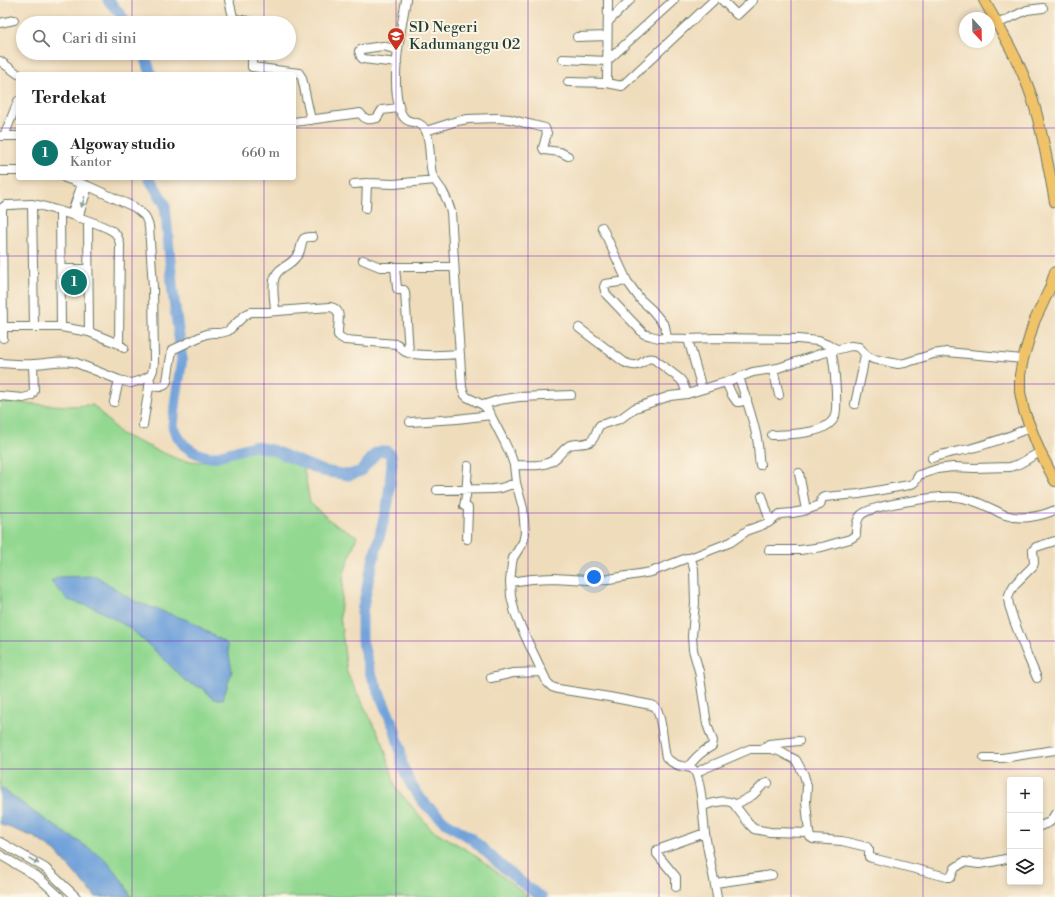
<!DOCTYPE html>
<html lang="id">
<meta charset="utf-8">
<style>
body{margin:0;font-family:"Libre Bodoni",serif;background:#f6f6f6;color:#202124}
.controls{position:absolute;right:12px;bottom:12px;display:grid;overflow:hidden;border-radius:4px;box-shadow:0 2px 6px #0003}
.controls button{width:36px;height:36px;display:grid;place-items:center;padding:0;border:0;border-bottom:1px solid #e0e0e0;background:#fff;color:#202124;font:20px sans-serif}
.compass{position:absolute;left:959px;top:12px;width:36px;height:36px;border-radius:50%;background:#fff;box-shadow:0 2px 6px #0003;rotate:158deg}
.you{position:absolute;left:594px;top:577px;width:14px;height:14px;margin:-10px;border:3px solid #fff;border-radius:50%;background:#1a73e8;box-shadow:0 0 0 6px #1a73e833}
.badge{display:grid;place-items:center;width:26px;height:26px;border-radius:50%;background:#0f766e;color:#fff;font-size:13px;font-weight:700}
.pin{position:absolute;translate:-50% -50%;border:2px solid #fff;box-shadow:0 1px 4px #0006}
.list{margin:0;padding:0;list-style:none}
h2{display:flex;justify-content:space-between;align-items:center;height:52px;margin:0;padding:0 16px;font-size:17px}
h2 small{font-size:13px;font-weight:400;color:#757577}
.list li{display:grid;grid-template-columns:26px 1fr auto;gap:12px;align-items:center;box-sizing:border-box;height:56px;padding:0 16px;border-top:1px solid #e0e0e0}
.list b{display:block;font-size:15px;white-space:nowrap}
.list p{margin:0;font-size:13px;white-space:nowrap;color:#757577}
.list em{font-size:13px;font-style:normal;color:#757577}
.icon{flex:none;width:22px;height:22px;fill:none;stroke:currentColor;stroke-width:2;stroke-linecap:round;stroke-linejoin:round}
.map{position:relative;flex:none;width:1055px;height:897px;overflow:hidden}
.search{position:absolute;background:#fff;box-shadow:0 2px 6px #0003;left:16px;top:16px;width:280px;height:44px;display:flex;align-items:center;gap:10px;box-sizing:border-box;padding:0 14px;border-radius:22px;color:#757577;font-size:15px}
.panel{position:absolute;background:#fff;box-shadow:0 2px 6px #0003;left:16px;top:72px;width:280px;height:108px;border-radius:4px}
.map>svg:first-child{display:block}
.green{fill:#93d891;stroke:#598a62}
.water{fill:#70a1da;stroke:#486f87}
.lines{fill:none;stroke-linecap:round;stroke-linejoin:round}
.river{stroke:#70a1da;stroke-width:11}
.minor-casing{stroke:#687563;stroke-width:10}
.major-casing{stroke:#687563;stroke-width:12}
.minor{stroke:#fff;stroke-width:8}
.major{stroke:#f1c369;stroke-width:10}
.oneway{fill:#8f9e9a}
.grid{fill:none;stroke:#7b2cbf;stroke-width:1;stroke-opacity:0.55}
.labels{text-anchor:middle;stroke-width:4;stroke-linejoin:round;paint-order:stroke}
.poi-label{font-size:15px;fill:#1f3d34;stroke:#fcf5e5;text-anchor:start}
</style>
<div class="map">
<svg width="1055" height="897" viewBox="0 0 1055 897">
<rect width="100%" height="100%" fill="#fcf5e5"/>
<filter id="ink" filterUnits="userSpaceOnUse"><feTurbulence type="fractalNoise" baseFrequency=".025" numOctaves="2"/><feDisplacementMap in="SourceGraphic" scale="8" xChannelSelector="R" yChannelSelector="G"/><feConvolveMatrix kernelMatrix="1 2 1 2 8 2 1 2 1" color-interpolation-filters="sRGB"/></filter>
<filter id="wash" filterUnits="userSpaceOnUse"><feTurbulence type="fractalNoise" baseFrequency=".012" numOctaves="4" result="noise"/><feDisplacementMap in="SourceGraphic" scale="16" xChannelSelector="R" yChannelSelector="G"/><feGaussianBlur stdDeviation="0.9" result="paint"/><feColorMatrix in="noise" values="0 0 0 0 0 0 0 0 0 0 0 0 0 0 0 0 0 1.4 0 .05"/><feComposite in="paint" operator="in"/></filter>
<g filter="url(#wash)">
<rect width="100%" height="100%" fill="#efdcbb"/>
<path class="green" d="M0 402 68 406 93 405 121 434 152 448 180 460 200 462 254 446 272 450 303 464 310 503 332 522 357 536 344 573 340 615 347 673 383 743 396 788 431 829 472 853 529 897H131L124 883 35 813 0 787Z"/>
<path class="water" d="M96 576 134 601 190 621 227 644 232 671 223 699H214L202 688 186 682 165 660 130 628 95 608 68 600 51 582 58 577Z
M0 787 35 813 104 858 124 883 131 897H96L55 851 34 837 0 824Z"/>
<g class="lines">
<path class="river" d="M108 0 121 15 126 23
M144 53 151 74
M149 178 165 204 173 293 182 359 176 398 173 426 176 434 184 445 192 451 201 455 209 457H214L254 446 272 450 323 471 349 475 361 471 376 453 381 451H387L391 455 392 463 388 503 370 573 362 612V640L370 672 394 727 400 749 402 765 411 785 424 803 445 822 471 838 505 869 530 889 542 897"/>
</g>
</g>
<g filter="url(#ink)">
<g class="lines">
<defs>
<path id="minor" d="M229 0 233 17C240 22 248 19 253 23
M406 0C401 30 390 80 400 110 406 128 417 117 425 129 431 139 429 161 432 174 434 180 438 185 442 190 446 197 449 204 451 212L462 388 465 395 467 397 483 405 488 410 505 443 511 456 514 465 516 483 523 508 525 533 523 542 513 558 512 563 510 582 511 596 515 613 519 623 547 682 552 687 558 689 609 697 651 705C653 706 655 706 656 708 662 716 663 745 666 757 669 761 676 765 681 766 685 767 690 767 693 769 702 777 703 820 705 833 708 854 714 876 717 897
M722 0 737 15 753 0
M608 22 630 0
M0 23 14 20
M997 24 1027 10 1043 8
M577 37 607 36
M252 53V67L299 73 302 78 311 120
M563 59 607 61 674 0
M0 61 18 74
M397 63 363 59 361 57 359 51 362 49 383 46 398 50
M568 82 607 83 622 86 714 0
M607 83 608 0
M294 122 360 113C366 121 369 120 377 118L382 110 399 108
M426 131 457 121 468 119 497 118 510 119 521 122 545 128 547 133 543 148 544 150 560 152 568 156
M1 136H18
M4 136 18 101
M0 171H18
M354 184 367 183 394 184 435 180
M32 204 34 327
M366 208 367 183
M60 212 61 327
M71 215 82 184
M78 218 88 186
M88 221 89 332
M602 227 627 281 605 284 604 287 606 294 644 334 651 336 659 338 688 339 716 338 798 339 818 341 828 345 837 349
M363 260 380 267H454
M395 268 397 288 398 290H404L405 292 409 353
M61 269H88
M627 281 640 299 652 310 665 326 667 338
M275 311C275 302 271 286 275 277 278 267 290 266 295 258 297 256 300 253 300 250 303 242 300 236 313 237
M4 327H61L89 332 119 344 124 348
M579 328 624 362C644 372 642 355 654 359L680 379 683 383 687 394
M3 338 2 209 3 207 6 205C14 205 23 204 31 204 43 205 107 225 115 233 118 236 119 240 120 244L119 344
M688 339 702 389
M0 363C12 364 24 365 35 364 49 363 61 360 74 362L119 380 131 383 142 380 151 375 153 370 154 362 153 287 149 226 145 216 134 207 88 186 65 178
M773 369 779 395
M739 377C745 396 752 415 756 434 759 444 758 455 760 465
M726 382 732 395 737 402H740L747 400
M149 386 160 387 165 385 167 381 172 350 206 334 212 333H220L228 331 245 315 251 312H265L330 307C344 309 337 324 338 335L340 337 345 340 397 344C400 346 401 349 404 351 412 357 449 355 460 354
M0 396 23 398 31 396 34 391 33 364
M114 402 119 380
M855 404 862 372 865 354
M483 405 499 400 519 397 571 395
M410 422 457 419 491 415
M143 425 150 381
M772 435C789 434 828 435 835 416 837 408 836 399 836 391 835 378 835 364 831 351
M932 458C944 453 956 452 969 449 991 443 1010 437 1030 427
M514 465C528 465 545 468 556 458 561 454 564 448 570 445 576 443 585 445 591 441 596 437 596 429 600 425L620 419 635 408 670 396 687 394 726 382 753 372 778 368 823 353 851 346 859 347 867 356 873 359 898 364 905 363 933 354 947 352 1023 359
M799 473 806 510
M437 490 493 489 501 488 516 483
M762 496 770 521
M467 539 468 508 467 507 464 506 466 496 468 466
M769 550H800L822 547 850 539 856 535C856 529 856 520 861 515 871 505 940 495 956 497 967 498 978 502 988 507 994 509 999 513 1005 515 1020 520 1040 517 1055 510
M690 558 731 542 748 530 768 523 780 514 792 513 803 511 820 505 822 498 824 497 859 494 909 485C916 483 915 481 919 475L937 469 953 467 974 468 1010 467 1019 464 1040 452
M510 582 532 579 553 578 588 580 609 579 651 572 687 558H689L692 562 694 569 695 603 692 636 693 650 699 671 707 724 713 741 712 746C701 752 696 757 688 767
M491 678 513 673 542 672
M1037 678 1026 652 1014 621 1009 605 1008 598 1010 592 1014 585 1033 566 1034 563 1033 550 1036 547 1055 541
M765 747 769 744 799 741
M984 758H1002L1055 750
M697 774 701 770 750 749H771L779 751 786 755 796 760 804 775 807 786 806 802 809 833 770 832 754 829 750 825 733 803C723 799 713 803 703 806
M735 805 753 795 764 784 768 783
M1040 826 1050 822 1055 814
M809 833 810 837 813 839 842 841 867 847 869 850V857L872 858 947 877H951L955 868 964 862 979 864 992 862 1010 858
M0 842 45 868 76 897
M0 855 38 877 60 897
M715 883 772 875
M676 887V877L657 854V850L705 833"/>
<path id="major" d="M984 0C1002 33 1022 65 1033 101 1043 134 1049 168 1055 202
M1055 272 1050 288 1034 322 1023 359 1020 375V392L1024 411 1040 452 1055 481"/>
</defs>
<use href="#minor" class="minor-casing"/>
<use href="#major" class="major-casing"/>
<use href="#minor" class="minor"/>
<use href="#major" class="major"/>
</g>
<defs><path id="oneway-solid" d="M-6-.8H1V-3.2L6.5 0L1 3.2V.8H-6Z"/></defs>
<g class="oneway">
<use href="#oneway-solid" transform="translate(83 202) rotate(108)"/>
<use href="#oneway-solid" transform="translate(34 861) rotate(30)"/>
</g>
</g>
<path class="grid" d="M132 0V23M264 0V23M396 0V897M528 0V897M659 0V897M791 0V897M923 0V897M132 53V74M264 53V74M0 128H18M294 128H1055M132 178V897M264 178V897M0 256H1055M0 384H1055M0 513H1055M0 641H1055M0 769H1055"/>
<defs>
<symbol id="school-pin" viewBox="-11 -11 22 30"><path d="M0 17L-7.5 6A9.5 9.5 0 1 1 7.5 6Z" fill="#c8321e" stroke="#fcf5e5"/><path d="M0-5L7-2L0 1L-7-2ZM-4 1L0 2.5L4 1V4Q0 6-4 4Z" fill="#fff"/></symbol>
</defs>
<g fill-rule="evenodd">
<use href="#school-pin" x="386" y="26" width="20" height="27"/>
</g>
<g class="labels">
<g class="poi-label">
<text x="409" y="32">SD Negeri<tspan x="409" dy="17">Kadumanggu 02</tspan></text>
</g>
</g>
</svg>
<div class="controls">
<button>+</button>
<button>−</button>
<button><svg class="icon" aria-label="layers" viewBox="0 0 24 24"><path d="M12 4l9 5-9 5-9-5zM3 14l9 5 9-5"/></svg></button>
</div>
<svg class="compass" viewBox="-18 -18 36 36"><path d="M0-13l5 13h-10z" fill="#e53935"/><path d="M0 13l5-13h-10z" fill="#757577"/></svg>
<div class="you"></div>
<div class="pin badge" style="left:74px;top:282px">1</div>
<div class="search"><svg class="icon" aria-label="search" viewBox="0 0 24 24"><circle cx="10" cy="10" r="6"/><path d="M15 15l6 6"/></svg>Cari di sini</div>
<section class="panel">
<h2>Terdekat<small></small></h2>
<ul class="list">
<li><span class="badge">1</span><div><b>Algoway studio</b><p>Kantor</p></div><em>660 m</em></li>
</ul>
</section>
</div>
